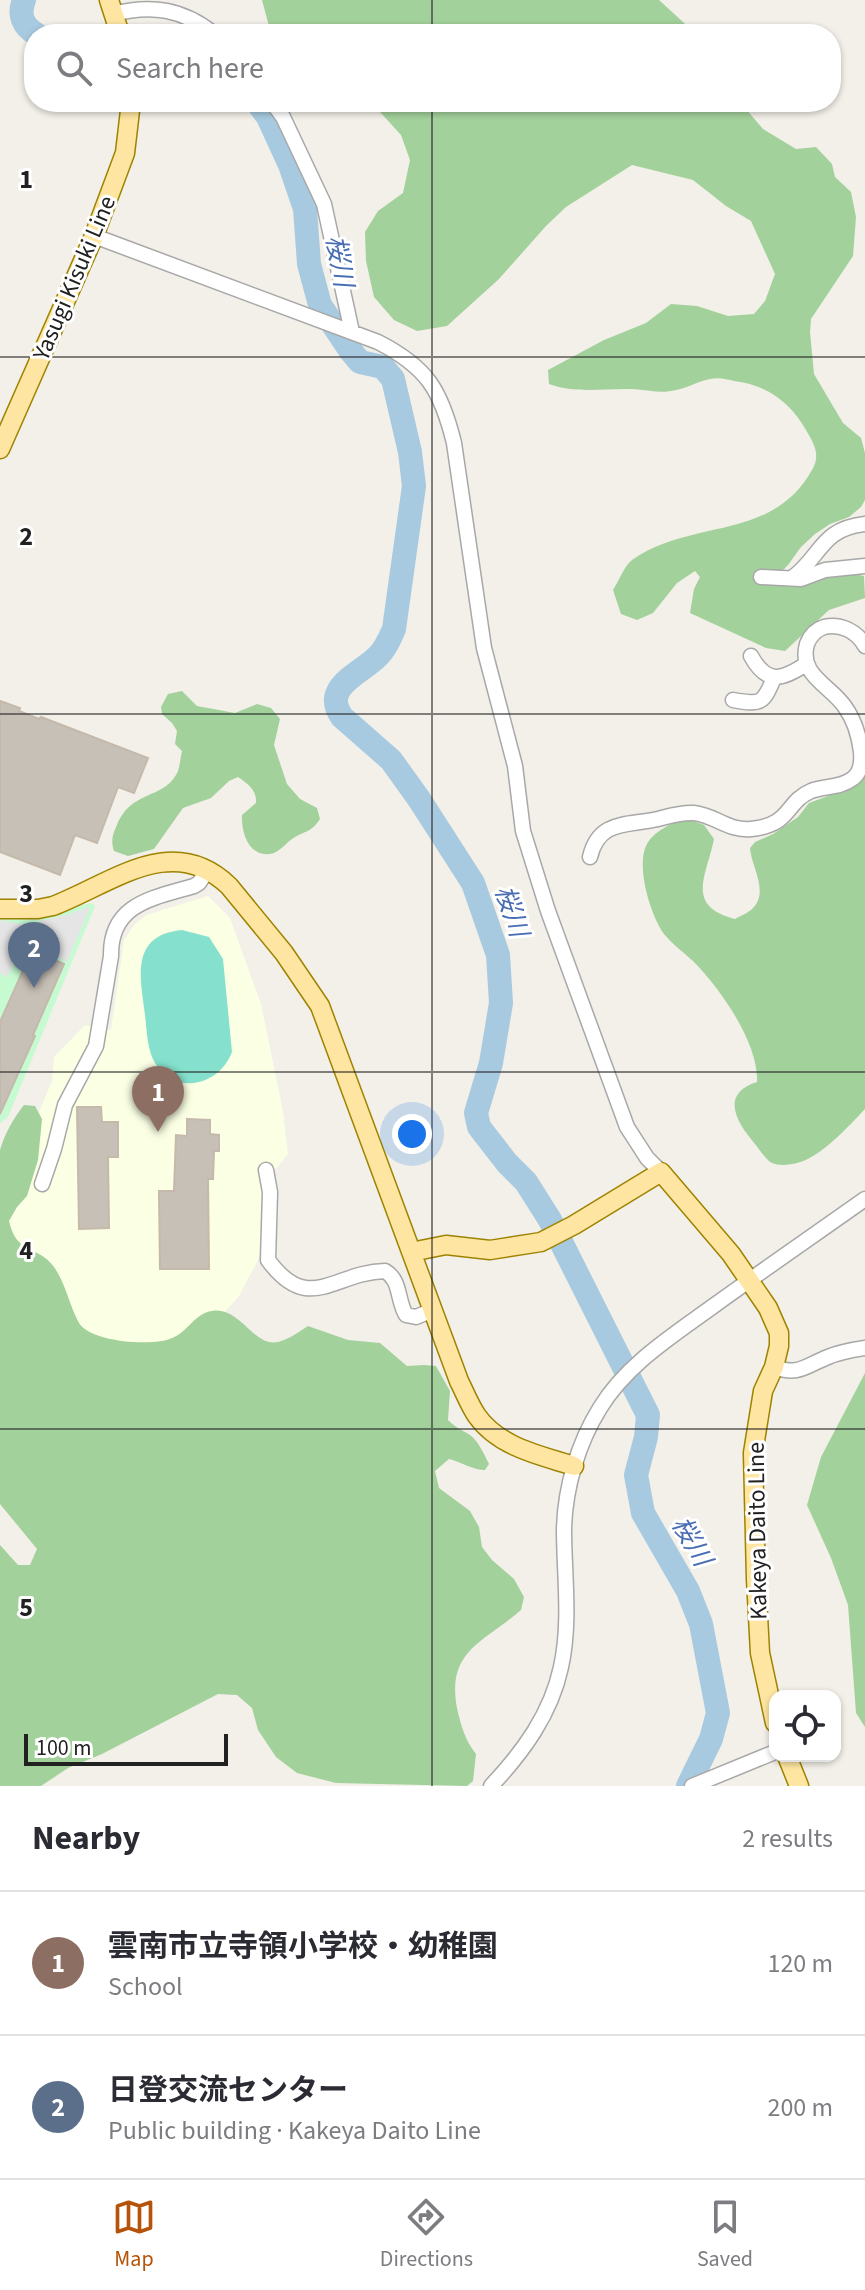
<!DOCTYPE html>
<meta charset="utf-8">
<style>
body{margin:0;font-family:"Source Sans 3","Noto Sans JP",sans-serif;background:#f2f2f3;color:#2b2b33}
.controls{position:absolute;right:24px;bottom:24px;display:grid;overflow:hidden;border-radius:16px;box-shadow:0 2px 6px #0004}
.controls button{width:72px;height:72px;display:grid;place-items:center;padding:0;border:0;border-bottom:2px solid #e1e1e2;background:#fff;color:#2b2b33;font:40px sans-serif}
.scale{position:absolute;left:24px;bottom:20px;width:204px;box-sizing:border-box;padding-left:8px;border:4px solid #212121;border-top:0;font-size:22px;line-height:28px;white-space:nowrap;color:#212121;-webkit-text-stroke:6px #fff;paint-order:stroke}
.you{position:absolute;left:412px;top:1134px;width:28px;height:28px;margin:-20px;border:6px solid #fff;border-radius:50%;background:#1a73e8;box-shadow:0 0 0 12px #1a73e833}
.badge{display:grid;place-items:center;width:52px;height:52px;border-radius:50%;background:#b45309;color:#fff;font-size:26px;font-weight:700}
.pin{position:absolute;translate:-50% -66px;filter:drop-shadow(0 2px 4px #0008)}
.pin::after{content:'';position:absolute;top:42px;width:28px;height:24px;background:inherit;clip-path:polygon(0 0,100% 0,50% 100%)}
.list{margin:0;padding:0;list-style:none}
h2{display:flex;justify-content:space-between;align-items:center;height:104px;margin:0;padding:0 32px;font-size:34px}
h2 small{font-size:26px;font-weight:400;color:#7c7c81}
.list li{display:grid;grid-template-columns:52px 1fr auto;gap:24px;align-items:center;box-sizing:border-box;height:144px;padding:0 32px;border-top:2px solid #e1e1e2}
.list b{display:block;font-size:30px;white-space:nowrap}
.list p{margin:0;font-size:26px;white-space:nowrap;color:#7c7c81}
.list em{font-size:26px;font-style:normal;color:#7c7c81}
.icon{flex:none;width:44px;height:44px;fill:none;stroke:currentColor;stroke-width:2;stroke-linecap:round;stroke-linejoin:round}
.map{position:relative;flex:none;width:865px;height:1786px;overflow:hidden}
.search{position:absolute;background:#fff;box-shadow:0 2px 6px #0004;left:24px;right:24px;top:24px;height:88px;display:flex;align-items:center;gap:20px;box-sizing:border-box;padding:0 28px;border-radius:32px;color:#7c7c81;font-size:30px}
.sheet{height:392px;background:#fff}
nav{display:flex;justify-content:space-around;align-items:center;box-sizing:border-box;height:112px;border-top:2px solid #e1e1e2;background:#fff;font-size:22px;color:#7c7c81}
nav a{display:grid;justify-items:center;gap:4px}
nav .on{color:#b45309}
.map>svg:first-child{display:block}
.education{fill:#fbffe3}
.forest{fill:#a3d19c}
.park{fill:#c6fbd2}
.pitch{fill:#85e1cd}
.parking{fill:#e5e5e5}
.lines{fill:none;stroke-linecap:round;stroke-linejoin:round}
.river{stroke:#a8cae0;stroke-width:24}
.building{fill:#c7c0b7;stroke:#c4b9aa;stroke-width:2}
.minor-casing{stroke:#a8a8a8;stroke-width:17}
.major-casing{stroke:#9e8300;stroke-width:21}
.minor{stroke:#fff;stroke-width:14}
.major{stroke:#fee5a1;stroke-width:18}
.grid{fill:none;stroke:#212121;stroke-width:2;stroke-opacity:0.55}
.labels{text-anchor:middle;stroke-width:6;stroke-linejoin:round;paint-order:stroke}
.street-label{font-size:24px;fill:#212121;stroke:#fff}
.water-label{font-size:26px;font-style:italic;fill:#4a6eb4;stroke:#fff}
.grid-label{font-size:26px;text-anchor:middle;font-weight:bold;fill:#212121;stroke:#fff;stroke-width:6;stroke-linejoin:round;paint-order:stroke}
</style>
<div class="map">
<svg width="865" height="1786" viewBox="0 0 865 1786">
<rect width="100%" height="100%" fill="#f2f0e8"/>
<path class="education" d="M208 896 230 918 261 1004 283 1111 288 1154 266 1181 267 1220 259 1258 239 1296 182 1361 61 1330 0 1224 16 1167 52 1081 54 1057 85 1025 111 1030 124 940 134 925 146 915Z"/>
<path class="forest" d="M262 0H659L696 34H271Z
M371 102H740L763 129 796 149 816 147 832 164 835 177 851 192 856 217 853 256 811 319 810 332 814 374 843 423 861 438 865 453V500L861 507 849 517 830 524 815 534 801 547 788 565 779 574 807 584 846 572 864 576 865 598 829 610 785 651 766 648 690 613 694 589 700 577 695 571 677 583 653 613 637 620 621 614 613 590C619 581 624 566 632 560 691 518 772 542 812 470 821 455 814 444 806 430 790 402 767 385 734 381 727 379 718 377 710 379 699 381 687 388 676 390 661 394 648 390 633 389 605 388 576 394 549 384L548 370 604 340 646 323 671 304 697 306 728 316 754 314 765 301 775 274 751 221 726 206 693 180 632 165 566 207 546 226 499 279 447 326 417 331 394 320 374 297 366 261 365 232 378 211 403 193 410 160 401 135Z
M182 691 197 706 235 713 257 704 271 708 280 719 274 745 287 784 300 799 317 808 320 819C311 832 308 830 295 837 288 841 281 850 274 853 250 860 241 834 242 815L256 803C257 790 248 784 238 777L229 781 211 798 183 808 154 849 128 856 114 851C111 842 112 836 116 827 130 790 161 800 176 775 180 769 180 759 182 751L175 744 177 731 172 723 162 714 161 707 168 694Z
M865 760V1109C849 1126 820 1158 797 1163 790 1165 778 1166 772 1163 766 1160 760 1150 755 1144 737 1123 719 1094 757 1082 759 1044 721 990 696 964 686 954 673 945 664 934 651 916 636 868 646 846 653 831 671 824 685 818L704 825 714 839C707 875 684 906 735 919 740 916 748 913 752 909 770 893 751 866 750 848L755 842 773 834 798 817 809 803 844 790Z
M24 1105 35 1106 42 1119 38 1160 27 1196 17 1207 9 1221C17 1256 37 1244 54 1267 66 1284 69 1305 79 1323 90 1342 153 1347 172 1338 188 1332 195 1313 212 1311 241 1306 255 1351 281 1341 291 1338 300 1331 308 1326L348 1340 380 1343 407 1366 424 1365 436 1366 450 1391 448 1420C457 1429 461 1429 470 1435 479 1442 484 1454 489 1464L485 1470C473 1470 461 1462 449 1459L435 1471 439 1488 470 1511 479 1527 482 1547 492 1560 514 1579 524 1597 521 1610C485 1642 446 1650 457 1708 461 1726 465 1740 476 1754L473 1781 467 1786 336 1783 297 1773 276 1757 258 1730 252 1708 237 1695 218 1694 102 1754 68 1768 41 1786H0V1545L18 1565H30L37 1549 0 1504V1150C5 1133 13 1119 24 1105Z
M865 1373V1727L856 1713 848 1605 831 1558 807 1505 821 1457Z"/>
<path class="park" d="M91 903 95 906 8 1117 0 1123V914L35 917Z"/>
<path class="pitch" d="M182 930 209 937 223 959 232 1052C220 1085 175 1097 155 1063 147 1049 147 1032 145 1015 140 977 130 935 182 930Z"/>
<path class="parking" d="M87 907 90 908 67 962 34 946 40 921 70 914Z
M0 920 24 925 25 938 7 978 0 973Z"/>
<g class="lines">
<path class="river" d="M24 0C18 15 23 26 36 34
M257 102 268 117 290 165 305 209 309 264 320 305 350 350 360 362 383 367 393 379 410 452 414 486 394 629C390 638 385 650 377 657 360 674 321 687 342 717L391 760 419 799 473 883 498 955 501 1003 491 1063 476 1113 479 1127 507 1163 526 1182 550 1220 648 1415 646 1437 636 1475 643 1513 688 1591 701 1624 718 1713 711 1739 688 1786"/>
</g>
<path class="building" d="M0 701 20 708 19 711 39 719 41 717 148 758 134 793 118 787 97 843 75 835 60 875 0 852Z
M32 950 64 964 33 1035 35 1036 0 1114V1022Z
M77 1107H101L102 1122H118V1157H108L109 1228 79 1229Z
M187 1119 210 1120V1134L219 1135V1151H214L213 1179H208L209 1269H160L159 1191H174L176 1135 187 1136Z"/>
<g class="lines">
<defs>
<path id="minor" d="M113 14C152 4 183 9 214 34
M272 102 283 117 324 204 352 332
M94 236 378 342C427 367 441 390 454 443L484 648 515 766 523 831 548 911 627 1127 647 1158 661 1172
M761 577 801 579 825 570 865 566
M792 578C822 556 820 529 865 524
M751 656C767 685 782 680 806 664
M733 700C761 705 763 704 774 678
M590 857C599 819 628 826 658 819 670 816 681 812 694 813 715 815 727 831 751 829 792 825 785 802 811 791 824 786 840 788 852 779 861 773 862 763 861 752 859 735 855 721 845 707 830 685 798 675 807 644 810 636 815 630 824 627 840 623 857 631 865 646
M266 1170 270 1192 268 1260C309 1316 334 1272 385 1271 401 1280 397 1300 406 1315L416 1317 433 1310
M42 1184 54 1149 65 1105 96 1046 111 956C110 903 154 898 194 886L199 883 208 869
M774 1367C799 1376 805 1366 828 1357 840 1352 852 1350 865 1348
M491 1786C523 1752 551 1714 561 1667 571 1622 564 1574 564 1529 565 1488 578 1443 600 1408 626 1365 672 1336 712 1307 762 1271 814 1235 865 1199
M692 1786 775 1752"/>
<path id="major" d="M109 0 120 34
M0 449 94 236 125 153 131 102
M0 909H38L53 906C111 884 172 831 229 886L284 953 320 1006 459 1381C465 1393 470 1406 477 1416 499 1447 539 1455 574 1466
M411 1252 446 1245 490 1250 541 1242 574 1225 661 1172 731 1254 768 1308 779 1333V1346L774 1367 763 1391 753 1453 756 1579 760 1653 775 1723
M787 1756 799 1786"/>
</defs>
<use href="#minor" class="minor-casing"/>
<use href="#major" class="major-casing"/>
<use href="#minor" class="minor"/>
<use href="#major" class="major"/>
</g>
<path class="grid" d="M432 0V34M432 102V1786M0 357H865M0 714H865M0 1072H865M0 1429H865"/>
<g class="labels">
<g class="street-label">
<text transform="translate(74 278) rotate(-67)" y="8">Yasugi Kisuki Line</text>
<text transform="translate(757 1531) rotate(-91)" y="8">Kakeya Daito Line</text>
</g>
<g class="water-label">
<text transform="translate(340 261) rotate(80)" y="9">桜川</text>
<text transform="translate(512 911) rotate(71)" y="9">桜川</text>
<text transform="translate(692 1541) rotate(60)" y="9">桜川</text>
</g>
</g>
<g class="grid-label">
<text x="26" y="188">1</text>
<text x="26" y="545">2</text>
<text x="26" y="902">3</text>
<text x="26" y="1259">4</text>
<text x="26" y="1616">5</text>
</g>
</svg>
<div class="controls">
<button><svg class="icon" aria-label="locate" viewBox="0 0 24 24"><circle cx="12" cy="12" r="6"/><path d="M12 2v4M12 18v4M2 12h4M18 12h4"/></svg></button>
</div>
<div class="scale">100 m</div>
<div class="you"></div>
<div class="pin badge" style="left:158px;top:1132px;background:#8d6e63">1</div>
<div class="pin badge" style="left:34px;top:988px;background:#5c6f8a">2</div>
<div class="search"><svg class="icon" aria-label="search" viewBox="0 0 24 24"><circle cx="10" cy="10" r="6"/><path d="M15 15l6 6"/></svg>Search here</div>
</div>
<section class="sheet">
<h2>Nearby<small>2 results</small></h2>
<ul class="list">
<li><span class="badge" style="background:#8d6e63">1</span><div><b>雲南市立寺領小学校・幼稚園</b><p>School</p></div><em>120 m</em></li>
<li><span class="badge" style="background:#5c6f8a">2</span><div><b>日登交流センター</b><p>Public building · Kakeya Daito Line</p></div><em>200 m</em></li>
</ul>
</section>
<nav>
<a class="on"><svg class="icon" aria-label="map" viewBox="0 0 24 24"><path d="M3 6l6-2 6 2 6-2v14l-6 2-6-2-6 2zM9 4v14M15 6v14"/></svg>Map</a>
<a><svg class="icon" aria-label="directions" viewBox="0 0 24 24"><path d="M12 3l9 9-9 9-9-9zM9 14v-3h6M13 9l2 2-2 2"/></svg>Directions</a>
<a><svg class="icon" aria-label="saved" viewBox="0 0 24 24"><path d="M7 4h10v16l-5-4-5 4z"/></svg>Saved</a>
</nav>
